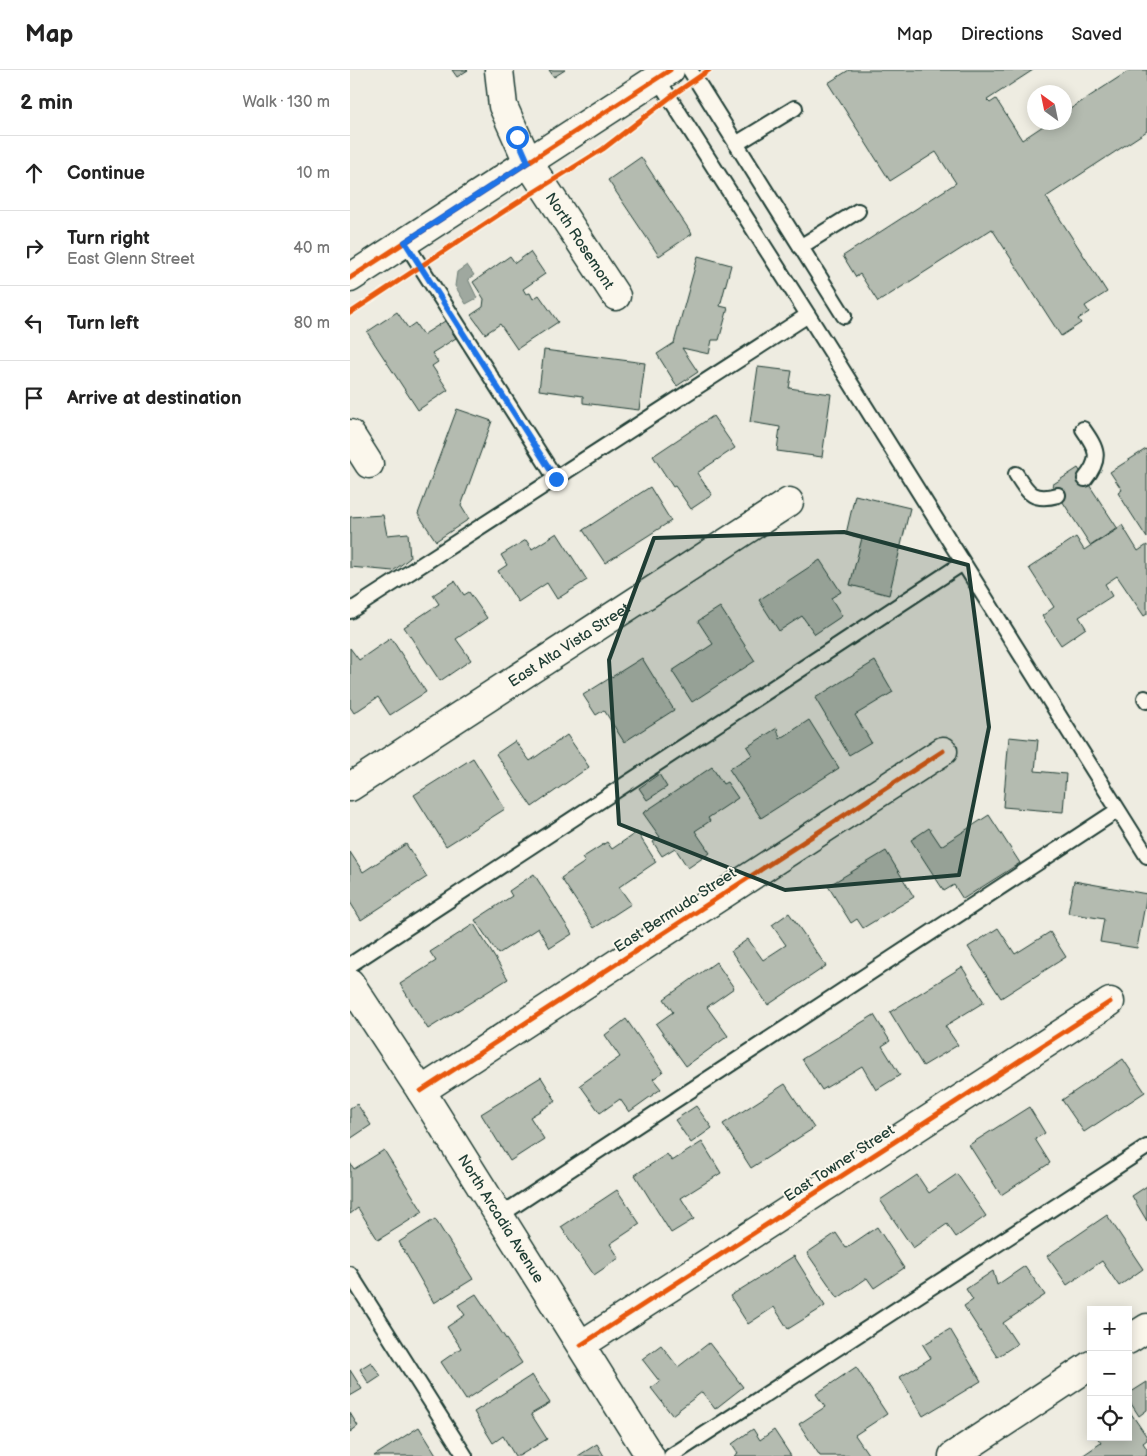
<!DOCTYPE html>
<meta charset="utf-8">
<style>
body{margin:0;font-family:"Balsamiq Sans",sans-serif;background:#f6f6f6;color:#222}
.controls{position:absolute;right:15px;bottom:15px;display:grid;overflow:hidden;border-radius:0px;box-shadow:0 2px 12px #0003}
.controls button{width:45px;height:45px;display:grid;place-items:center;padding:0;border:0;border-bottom:1px solid #e0e0e0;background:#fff;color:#222;font:25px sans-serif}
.compass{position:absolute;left:677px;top:15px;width:45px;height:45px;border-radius:50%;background:#fff;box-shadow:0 2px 12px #0003;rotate:327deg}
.stop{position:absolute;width:15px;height:15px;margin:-11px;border:4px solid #1a73e8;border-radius:50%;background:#fff}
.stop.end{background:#1a73e8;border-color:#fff;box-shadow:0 1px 5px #0008}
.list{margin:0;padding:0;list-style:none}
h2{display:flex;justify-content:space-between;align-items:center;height:65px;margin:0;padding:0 20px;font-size:21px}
h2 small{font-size:16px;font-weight:400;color:#767676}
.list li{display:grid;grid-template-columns:32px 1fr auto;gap:15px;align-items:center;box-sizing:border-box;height:75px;padding:0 20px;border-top:1px solid #e0e0e0}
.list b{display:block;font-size:19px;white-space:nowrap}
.list p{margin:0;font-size:16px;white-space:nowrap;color:#767676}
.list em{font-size:16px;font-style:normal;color:#767676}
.icon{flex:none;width:28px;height:28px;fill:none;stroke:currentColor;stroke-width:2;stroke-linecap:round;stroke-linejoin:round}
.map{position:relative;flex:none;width:797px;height:1386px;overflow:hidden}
header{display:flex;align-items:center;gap:30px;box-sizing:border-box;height:70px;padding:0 25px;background:#fff;border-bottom:1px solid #e0e0e0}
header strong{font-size:24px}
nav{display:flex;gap:28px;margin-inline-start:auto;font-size:18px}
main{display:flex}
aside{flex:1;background:#fff}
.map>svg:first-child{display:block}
.water{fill:#9fa89f;stroke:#6c7d74}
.building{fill:#b4bbb0;stroke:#1f3d34}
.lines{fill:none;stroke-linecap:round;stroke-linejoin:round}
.service-casing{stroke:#1f3d34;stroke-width:18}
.minor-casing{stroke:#1f3d34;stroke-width:31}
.tertiary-casing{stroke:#1f3d34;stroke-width:31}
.service{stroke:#fbf7ec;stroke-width:14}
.minor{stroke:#fbf7ec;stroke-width:28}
.tertiary{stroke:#fbf7ec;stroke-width:28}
.cycleway-casing{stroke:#fbf7ec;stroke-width:8}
.cycleway{stroke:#e8590c;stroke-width:5}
.route{stroke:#1a73e8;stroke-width:6}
.marked{fill:#1f3d34;fill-opacity:0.2;stroke:#1f3d34;stroke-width:4;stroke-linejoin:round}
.labels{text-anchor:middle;stroke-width:4;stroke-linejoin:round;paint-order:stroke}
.street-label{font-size:15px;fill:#1f3d34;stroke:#fbf7ec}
</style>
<header>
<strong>Map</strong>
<nav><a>Map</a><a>Directions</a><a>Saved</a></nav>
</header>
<main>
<aside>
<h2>2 min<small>Walk · 130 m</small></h2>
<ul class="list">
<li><svg class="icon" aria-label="ahead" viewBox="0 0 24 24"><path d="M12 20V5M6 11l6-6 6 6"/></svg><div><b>Continue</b></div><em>10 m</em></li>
<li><svg class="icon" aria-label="right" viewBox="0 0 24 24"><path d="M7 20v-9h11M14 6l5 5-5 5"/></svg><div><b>Turn right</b><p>East Glenn Street</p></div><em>40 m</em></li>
<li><svg class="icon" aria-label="left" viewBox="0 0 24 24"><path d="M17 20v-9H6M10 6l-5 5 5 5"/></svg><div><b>Turn left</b></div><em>80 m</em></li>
<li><svg class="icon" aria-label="arrive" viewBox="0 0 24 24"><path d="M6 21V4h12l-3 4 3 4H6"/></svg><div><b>Arrive at destination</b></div></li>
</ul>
</aside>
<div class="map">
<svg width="797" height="1386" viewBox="0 0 797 1386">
<rect width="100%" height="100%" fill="#eeece1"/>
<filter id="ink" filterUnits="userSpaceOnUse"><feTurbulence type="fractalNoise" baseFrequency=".02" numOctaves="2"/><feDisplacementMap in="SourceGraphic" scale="10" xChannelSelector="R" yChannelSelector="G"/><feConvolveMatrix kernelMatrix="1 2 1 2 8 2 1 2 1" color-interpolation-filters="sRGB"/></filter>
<g filter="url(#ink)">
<path class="water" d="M117 195 124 205 118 209 127 228 116 234 105 216 107 202Z"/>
<path class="building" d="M102 0H118L107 7Z
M199 0H215L204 7Z
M499 0H683L637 30 640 33 646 29 672 70 699 52H714V43L780 0H797V61L696 127 757 222 735 236 739 242 728 249 731 253 711 266 642 159 528 232 510 204 506 207 493 186 606 113 586 82 540 111 478 13Z
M291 87 342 164 309 186 258 110Z
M180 182 195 204 173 219 176 224 180 223 183 229 189 225 208 252 167 279 150 254 135 264 121 245 133 237 134 229 123 212 160 186 165 193Z
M348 186 381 195 370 236 378 238 369 270H362L359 284 332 278 348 302 327 316 307 284 324 273Z
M47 242 58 258 65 253 73 265 95 251 106 268 82 283 88 292 82 296 98 320 68 340 17 262Z
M194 280 295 293 289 340 233 333V326L189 320Z
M408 297 442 301 439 318 481 324 472 387 427 381 430 357 400 352Z
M107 339 142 351 111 436 119 449 86 471 68 444Z
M363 346 385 378 347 403 362 425 341 439 325 416 323 417 303 386Z
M796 379 797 381V468L768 423 772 420 760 402Z
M728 398 768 459 741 476 702 415Z
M300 417 321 451 255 493 233 460Z
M505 425 560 438 539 525 500 515 512 468 496 464Z
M33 445 37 465 58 463 60 488 43 501 0 497V447Z
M772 455 788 481 797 475V544L794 546 767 506 755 514 762 526 729 547 736 558 711 575 692 546 704 537 679 498 726 467 734 480Z
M207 463 237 510 207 529 197 513 168 532 148 501 157 495 151 485 176 470 182 479Z
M470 490 491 522 481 528 492 546 465 564 452 546 429 561 409 530Z
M105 511 114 525 119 522 137 548 106 569 121 590 90 611 54 557 89 534 83 525Z
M370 537 405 591 342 632 322 601 363 574 348 551Z
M41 568 76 622 40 645 28 627 4 643 0 637V578L9 590Z
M292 588 324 640 274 672 254 640 246 645 233 625Z
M525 591 543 622 505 645 521 672 499 685 465 628Z
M459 650 489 698 411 748 379 699 402 685 397 677 427 658 430 669Z
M217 665 239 697 182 737 146 684 165 671 180 691Z
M659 667 688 670 685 701 716 704 713 742 653 737Z
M123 688 155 739 96 776 64 725Z
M362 697 373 714 377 712 388 728 358 748 360 751 345 761 360 783 338 798 325 778 312 786 303 772 310 767 293 743Z
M309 704 317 717 297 730 289 718Z
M639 745 670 793 613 829 604 815 594 821 561 770 579 758 591 776Z
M287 762 306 792 269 817 281 834 244 858 211 808 235 792 232 788 257 772 262 779Z
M56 774 77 807 11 850 0 832V782L13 802Z
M536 781 564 827 513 858 507 849 501 853 478 816Z
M184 804 222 864 200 878 188 858 148 884 125 850 162 826 159 821Z
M724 811 797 824 787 878 750 872 754 849 718 843Z
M439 843 476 896 418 935 381 881 398 869 413 890 436 875 422 855Z
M124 854 158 909 78 959 50 914 86 891 80 882Z
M648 858 665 884 700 862 716 887 651 928 618 877Z
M366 892 384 918 357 937 378 966 336 996 306 954 323 942 314 929Z
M612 897 634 932 595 956 608 975 573 996 540 942Z
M524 945 540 971 532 976 550 1005 526 1020 512 996 472 1020 452 989Z
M276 949 313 1002 303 1009 311 1019 279 1042 270 1029 250 1043 230 1015 270 987 255 965Z
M773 989 795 1022 734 1062 712 1030Z
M191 1007 206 1031 180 1047 194 1069 160 1091 131 1044Z
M435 1014 464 1058 401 1098 373 1054Z
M7 1034 21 1055 0 1069V1038Z
M346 1036 362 1058 341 1073 325 1050Z
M679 1037 695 1063 685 1069 700 1093 651 1125 619 1075Z
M352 1072 371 1103 331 1128 344 1149 321 1163 285 1105 317 1084 322 1091Z
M34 1080 73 1142 28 1170 8 1138 0 1144V1093L4 1099Z
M607 1104 636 1146 606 1167 597 1154 563 1178 530 1130 567 1105 579 1123Z
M797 1116V1151L782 1126Z
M267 1120 290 1154 260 1174 269 1188 244 1205 211 1157Z
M757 1145 793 1199 769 1216 752 1191 717 1215 697 1186Z
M85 1149 123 1209 84 1233 49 1172Z
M527 1157 554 1198 524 1218 517 1208 488 1228 457 1183 486 1163 496 1178Z
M444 1186 475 1236 438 1259 424 1237 398 1254 380 1226Z
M675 1196 695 1225 653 1253 667 1274 647 1287 614 1236 623 1230 616 1219 643 1201 647 1215Z
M126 1224 172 1293 116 1330 91 1292 111 1278 97 1257 115 1245 108 1235Z
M600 1259 631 1311 573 1346 550 1307 581 1288 573 1275Z
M359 1273 393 1317 365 1339 352 1322 322 1345 301 1318 310 1312 292 1289 311 1275 328 1297Z
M21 1292 31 1306 19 1314 10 1299Z
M506 1297 537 1344 505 1365 518 1384 514 1386H470L449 1354 475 1337 466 1324Z
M0 1300 12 1319 0 1326Z
M182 1305 200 1333 181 1344 197 1369 169 1386H165L153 1366 143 1373 124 1342Z
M797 1312V1340L789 1346 778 1329V1324Z
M778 1339 797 1367V1370L793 1373 797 1379V1386H732L751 1373 747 1367H778Z
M0 1343 8 1356 0 1362Z
M69 1357 87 1386H24Z
M403 1359 410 1370 424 1360 441 1386H384L388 1383 382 1374Z
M247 1374 254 1386H228Z"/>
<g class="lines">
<defs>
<path id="service" d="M340 0 494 246
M386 74 445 38
M55 172 206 409
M450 177 508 141
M458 245 797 786
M733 359C747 379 752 388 735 409
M666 404C678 423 683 432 708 425
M0 541 458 245 307 8
M795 628 797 631
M0 895 613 493
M149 1146 768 740
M0 1204 115 1386
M321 1386 797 1077"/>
<g id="minor">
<path id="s1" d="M149 0 153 36 178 92 266 226"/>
<path d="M0 364 19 394"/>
<path id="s2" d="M0 717 439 432"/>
<path id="s3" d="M0 913 71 1021 300 1386"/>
<path d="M71 1021 593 681"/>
<path d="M778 1270 797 1258"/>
<path d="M231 1275 760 932"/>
<path d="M603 1386 741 1295"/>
</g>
<path id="tertiary" d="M0 208 320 0"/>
</defs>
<use href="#service" class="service-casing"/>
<use href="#minor" class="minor-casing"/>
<use href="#tertiary" class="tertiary-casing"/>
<use href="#service" class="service"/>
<use href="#minor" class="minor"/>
<use href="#tertiary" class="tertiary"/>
<defs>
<path id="cycleway" d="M0 208 320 0
M0 243 165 134 253 79 327 22 359 0
M71 1021 593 681
M231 1275 760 932"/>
</defs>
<use href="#cycleway" class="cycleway-casing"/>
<use href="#cycleway" class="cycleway"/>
</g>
</g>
<g class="lines" filter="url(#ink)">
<path class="route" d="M167 67 178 92 55 172 206 409"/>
</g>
<path class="marked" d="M494 462 618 495 639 657 609 805 435 820 269 754 259 590 304 468Z"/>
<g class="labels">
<g class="street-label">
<text dy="5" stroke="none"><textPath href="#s1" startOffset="192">North Rosemont</textPath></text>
<text dy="5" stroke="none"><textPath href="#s2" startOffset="261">East Alta Vista Street</textPath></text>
<text transform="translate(325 840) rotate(-33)" y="5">East Bermuda Street</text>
<text transform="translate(489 1093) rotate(-33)" y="5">East Towner Street</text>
<text dy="5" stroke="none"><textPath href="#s3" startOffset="280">North Arcadia Avenue</textPath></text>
</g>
</g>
</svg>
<div class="controls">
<button>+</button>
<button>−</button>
<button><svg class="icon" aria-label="locate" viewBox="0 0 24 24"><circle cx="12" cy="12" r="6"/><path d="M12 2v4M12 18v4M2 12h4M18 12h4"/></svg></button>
</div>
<svg class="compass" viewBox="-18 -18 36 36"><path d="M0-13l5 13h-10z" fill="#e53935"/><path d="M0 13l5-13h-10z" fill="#767676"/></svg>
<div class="stop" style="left:167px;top:67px"></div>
<div class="stop end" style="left:206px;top:409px"></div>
</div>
</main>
